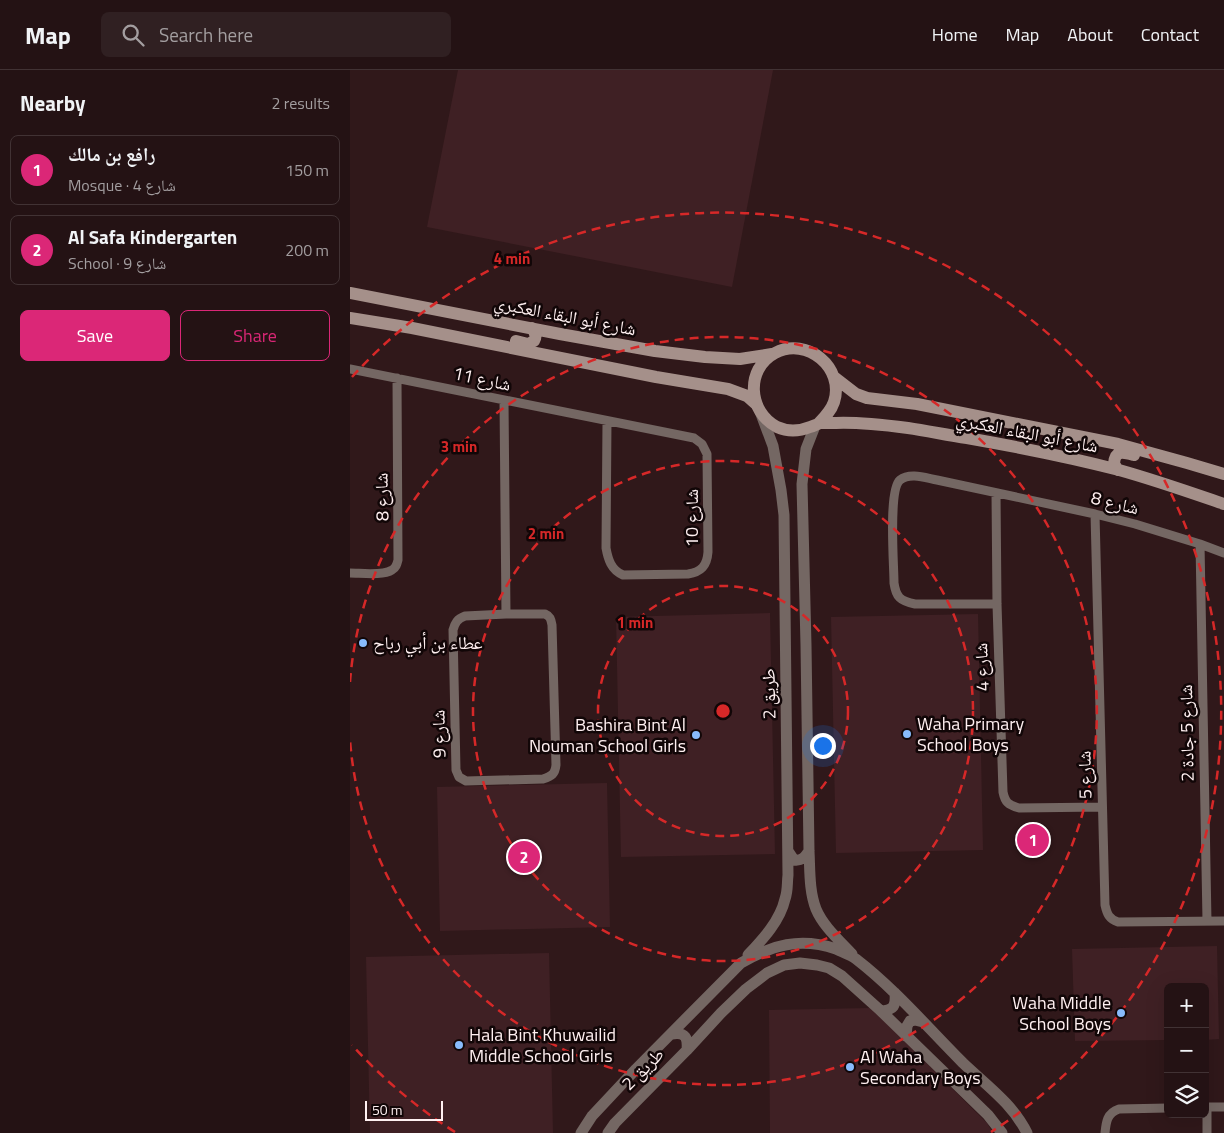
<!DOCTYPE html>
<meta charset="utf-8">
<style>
body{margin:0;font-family:"Titillium Web","Noto Naskh Arabic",sans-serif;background:#302022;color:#f1f3f6}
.controls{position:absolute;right:15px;bottom:15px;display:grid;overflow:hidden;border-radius:8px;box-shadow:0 5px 20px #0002}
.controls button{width:45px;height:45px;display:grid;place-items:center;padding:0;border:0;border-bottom:1px solid #413234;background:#241214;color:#f1f3f6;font:25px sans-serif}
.scale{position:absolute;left:15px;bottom:12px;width:78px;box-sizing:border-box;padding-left:5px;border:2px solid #fff0f1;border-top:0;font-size:14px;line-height:18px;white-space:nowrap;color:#fff0f1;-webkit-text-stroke:4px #110607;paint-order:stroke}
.you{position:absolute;left:472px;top:675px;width:18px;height:18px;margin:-12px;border:4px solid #fff;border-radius:50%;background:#1a73e8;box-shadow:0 0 0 8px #1a73e833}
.badge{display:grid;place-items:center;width:32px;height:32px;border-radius:50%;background:#db2777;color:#fff;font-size:16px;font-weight:700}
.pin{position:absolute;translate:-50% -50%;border:2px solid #fff;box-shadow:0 1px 5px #0006}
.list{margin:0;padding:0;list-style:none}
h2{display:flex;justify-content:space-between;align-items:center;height:65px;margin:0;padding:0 20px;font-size:21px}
h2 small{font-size:16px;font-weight:400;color:#a39ea0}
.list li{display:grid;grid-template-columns:32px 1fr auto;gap:15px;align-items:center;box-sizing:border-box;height:70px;margin:0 10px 10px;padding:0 10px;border:1px solid #413234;border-radius:8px}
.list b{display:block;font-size:19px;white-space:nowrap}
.list p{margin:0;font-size:16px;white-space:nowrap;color:#a39ea0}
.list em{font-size:16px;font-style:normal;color:#a39ea0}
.actions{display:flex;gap:10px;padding:15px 20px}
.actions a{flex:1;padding:11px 0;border:1px solid #db2777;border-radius:8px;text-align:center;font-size:18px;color:#db2777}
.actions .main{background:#db2777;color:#fff}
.icon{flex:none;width:28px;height:28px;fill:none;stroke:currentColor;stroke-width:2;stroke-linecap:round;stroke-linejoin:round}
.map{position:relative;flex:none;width:874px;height:1063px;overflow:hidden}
header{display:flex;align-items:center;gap:30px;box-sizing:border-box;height:70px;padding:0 25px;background:#241214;border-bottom:1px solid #413234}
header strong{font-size:24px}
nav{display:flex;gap:28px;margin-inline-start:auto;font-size:18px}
.search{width:350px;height:45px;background:#302022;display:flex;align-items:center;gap:12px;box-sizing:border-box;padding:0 18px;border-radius:8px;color:#a39ea0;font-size:19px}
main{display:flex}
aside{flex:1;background:#241214}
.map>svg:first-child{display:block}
.built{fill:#3f2024}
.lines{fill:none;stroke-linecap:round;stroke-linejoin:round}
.minor{stroke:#746763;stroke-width:9}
.tertiary{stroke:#746763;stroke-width:11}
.secondary{stroke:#a5908a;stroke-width:12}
.ring{fill:none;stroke:#d62828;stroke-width:2.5;stroke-dasharray:9 6}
.poi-dot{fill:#88bbfc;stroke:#110607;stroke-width:2}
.labels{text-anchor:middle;stroke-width:5;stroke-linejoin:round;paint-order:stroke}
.street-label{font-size:18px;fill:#fff0f1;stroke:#110607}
.poi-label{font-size:18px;fill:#fff0f1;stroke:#110607;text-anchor:start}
.centre{fill:#d62828;stroke:#110607;stroke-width:2.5}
.ring-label{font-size:15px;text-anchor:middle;font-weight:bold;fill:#d62828;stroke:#110607;stroke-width:5;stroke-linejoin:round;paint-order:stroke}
</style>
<header>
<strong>Map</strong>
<div class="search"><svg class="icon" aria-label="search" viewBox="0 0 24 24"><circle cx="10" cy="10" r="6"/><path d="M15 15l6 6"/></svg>Search here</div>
<nav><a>Home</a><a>Map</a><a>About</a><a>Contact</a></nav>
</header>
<main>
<aside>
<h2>Nearby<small>2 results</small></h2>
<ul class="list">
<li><span class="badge">1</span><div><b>رافع بن مالك</b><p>Mosque · شارع 4</p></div><em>150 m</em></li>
<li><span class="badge">2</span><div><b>Al Safa Kindergarten</b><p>School · شارع 9</p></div><em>200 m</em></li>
</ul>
<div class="actions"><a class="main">Save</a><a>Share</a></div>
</aside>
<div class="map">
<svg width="874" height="1063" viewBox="0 0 874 1063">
<rect width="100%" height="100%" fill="#30181a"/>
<path class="built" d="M108 0H423L382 217 77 157Z
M420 543 425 784 271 787 266 547Z
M628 544 633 780 486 783 481 547Z
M257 713 260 857 90 861 87 717Z
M867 876 869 969 855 970V917H818V970L725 971 722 879Z
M199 883 203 1063H20L16 887Z
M521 938 637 1053 643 1063H420L419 940Z"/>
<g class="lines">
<path class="minor" d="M0 299 344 368 352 374 357 384 358 482C357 496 351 502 338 504L273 505C261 500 258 489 256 478L257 351
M154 331 156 544
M646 423 647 534 653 722C655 732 658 735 669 738L752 737
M745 444 755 835C757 844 759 849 768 852L874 851
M850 474 857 851
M0 503C11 503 33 506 42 500 46 498 47 494 48 490L47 308
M647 534H565C550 531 546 527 544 513 544 495 538 420 550 410 560 402 576 408 587 410L745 444 785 454 850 474 874 483
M156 544H195C200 546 201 549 202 555L206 695C205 704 202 706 193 709L116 711 109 707 106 700 103 560C105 553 107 549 115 546Z
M855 1037H874
M857 1037V1063
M755 1063C756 1052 757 1043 769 1039L818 1038"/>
<path class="tertiary" d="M465 356 456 379 452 414 456 575 459 781C460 800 459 821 466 839 473 856 489 870 502 884
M438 781 444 790C452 791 455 787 459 781
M398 885C413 869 430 851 435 829 438 821 437 813 438 805L434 445 431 420 423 376 411 344
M531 941C544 940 546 936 545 923
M322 964C336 962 338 968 337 980
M556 966 557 956 560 951 565 950 573 952
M231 1063 242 1046 286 999 391 893C422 875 450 867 486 879 492 882 501 885 506 889 546 920 578 958 613 993 636 1015 663 1034 677 1063
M258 1063 265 1053 337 980 371 943 396 919 417 903 434 895 450 893 467 895 479 898 492 906 531 941 638 1045 652 1063"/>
<path class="secondary" d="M0 223 210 264 305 281 355 287 390 289 422 284
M0 248 62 258 306 307 378 319 397 326 406 334
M166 271 178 274 184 271C187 266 185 263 182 258
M484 307 506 324 517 328 567 334 768 374 837 393 874 404
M469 353C475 347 481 341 484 332 495 298 457 266 425 283 395 299 398 342 427 357 438 362 450 361 460 357 464 356 467 354 471 353 475 353 481 353 486 353 510 352 534 355 558 358 578 361 597 365 617 368 668 377 719 387 769 400 805 410 839 422 874 434
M768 400 764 394C765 380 772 382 784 385"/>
</g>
<g class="ring">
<circle cx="373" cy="641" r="125"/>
<circle cx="373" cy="641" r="250"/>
<path d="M0 612A374 374 0 1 1 0 670"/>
<path d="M105 1062A499 499 0 0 1 2 975M2 307A499 499 0 1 1 641 1062"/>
</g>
<g class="poi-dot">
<circle cx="13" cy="573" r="5"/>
<circle cx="557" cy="664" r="5"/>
<circle cx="346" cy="665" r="5"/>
<circle cx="771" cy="943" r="5"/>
<circle cx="109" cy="975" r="5"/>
<circle cx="500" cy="997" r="5"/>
</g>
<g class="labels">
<g class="street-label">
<text transform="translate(215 246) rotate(11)" y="6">شارع أبو البقاء العكبري</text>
<text transform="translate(132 309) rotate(12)" y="6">شارع 11</text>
<text transform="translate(677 363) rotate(11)" y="6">شارع أبو البقاء العكبري</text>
<text transform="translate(32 427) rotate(-91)" y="6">شارع 8</text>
<text transform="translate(765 433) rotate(14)" y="6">شارع 8</text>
<text transform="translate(342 448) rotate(-90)" y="6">شارع 10</text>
<text transform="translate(632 597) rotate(-92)" y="6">شارع 4</text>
<text transform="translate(419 624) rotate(-91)" y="6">طريق 2</text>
<text transform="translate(837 663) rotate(-91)" y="6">شارع 5 جادة 2</text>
<text transform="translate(89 664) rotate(-91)" y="6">شارع 9</text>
<text transform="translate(735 705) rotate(-91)" y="6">شارع 5</text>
<text transform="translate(293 999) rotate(-45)" y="6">طريق 2</text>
</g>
<g class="poi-label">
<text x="23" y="579">عطاء بن أبي رباح</text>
<text x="567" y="660">Waha Primary<tspan x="567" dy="21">School Boys</tspan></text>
<text x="336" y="661" text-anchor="end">Bashira Bint Al<tspan x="336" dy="21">Nouman School Girls</tspan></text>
<text x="761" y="939" text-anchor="end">Waha Middle<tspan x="761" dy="21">School Boys</tspan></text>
<text x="119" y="971">Hala Bint Khuwailid<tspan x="119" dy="21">Middle School Girls</tspan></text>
<text x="510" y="993">Al Waha<tspan x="510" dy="21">Secondary Boys</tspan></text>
</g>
</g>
<circle cx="373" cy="641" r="8" class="centre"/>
<g class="ring-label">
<text x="162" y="194">4 min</text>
<text x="109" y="382">3 min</text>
<text x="196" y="469">2 min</text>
<text x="285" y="558">1 min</text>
</g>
</svg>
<div class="controls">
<button>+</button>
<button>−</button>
<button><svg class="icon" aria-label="layers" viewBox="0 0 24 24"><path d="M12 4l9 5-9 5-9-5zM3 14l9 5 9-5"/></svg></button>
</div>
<div class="scale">50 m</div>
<div class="you"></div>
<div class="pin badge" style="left:683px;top:770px">1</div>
<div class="pin badge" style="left:174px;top:787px">2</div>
</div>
</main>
